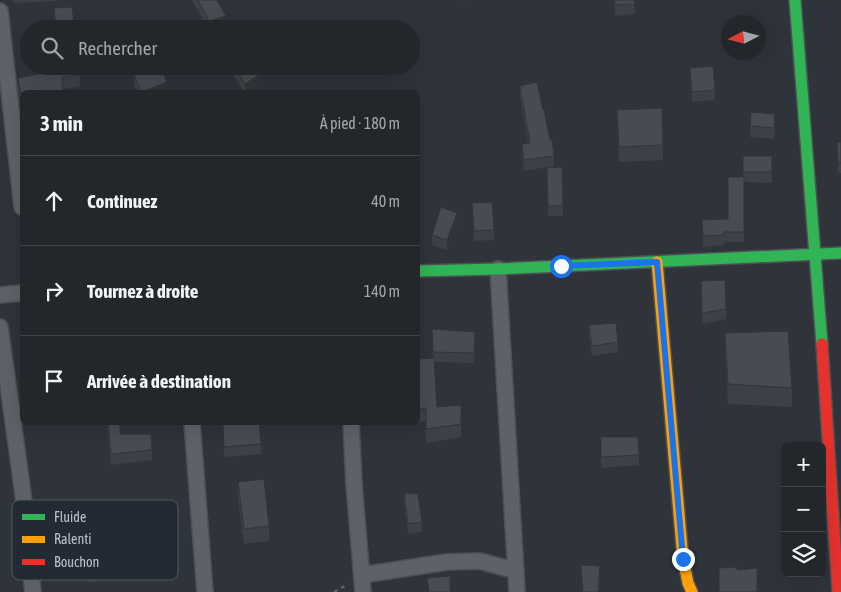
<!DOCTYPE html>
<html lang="fr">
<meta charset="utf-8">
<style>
body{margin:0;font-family:"Asap Condensed",sans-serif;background:#2a2f34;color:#f1f3f6}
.controls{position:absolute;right:15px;bottom:15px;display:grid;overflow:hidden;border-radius:8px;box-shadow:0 5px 20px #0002}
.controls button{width:45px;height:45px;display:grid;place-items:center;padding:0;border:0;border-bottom:1px solid #3f4448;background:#22272c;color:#f1f3f6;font:25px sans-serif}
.compass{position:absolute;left:721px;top:15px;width:45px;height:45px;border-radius:50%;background:#22272c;box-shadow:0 5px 20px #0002;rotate:264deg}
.stop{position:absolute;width:15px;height:15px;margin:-11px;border:4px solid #1a73e8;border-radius:50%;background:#fff}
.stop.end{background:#1a73e8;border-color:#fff;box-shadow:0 1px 5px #0008}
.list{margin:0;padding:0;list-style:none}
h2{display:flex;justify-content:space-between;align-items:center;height:65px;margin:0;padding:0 20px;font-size:21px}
h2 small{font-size:16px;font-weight:400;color:#a2a5a9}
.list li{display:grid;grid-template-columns:32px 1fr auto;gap:15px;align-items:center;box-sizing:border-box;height:90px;padding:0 20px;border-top:1px solid #3f4448}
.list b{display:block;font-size:19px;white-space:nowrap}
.list em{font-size:16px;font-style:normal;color:#a2a5a9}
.icon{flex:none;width:28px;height:28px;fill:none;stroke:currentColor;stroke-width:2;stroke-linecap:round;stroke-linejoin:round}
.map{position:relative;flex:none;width:841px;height:592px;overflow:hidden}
.search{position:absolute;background:#22272c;box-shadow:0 5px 20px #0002;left:20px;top:20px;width:400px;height:55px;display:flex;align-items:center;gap:12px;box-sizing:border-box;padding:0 18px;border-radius:28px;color:#a2a5a9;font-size:19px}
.panel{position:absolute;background:#22272c;box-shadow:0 5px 20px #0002;left:20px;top:90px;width:400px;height:335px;border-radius:8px}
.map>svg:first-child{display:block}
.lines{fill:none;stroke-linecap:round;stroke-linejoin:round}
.street-casing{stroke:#4c5054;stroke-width:18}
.fast-casing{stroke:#4c5054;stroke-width:14}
.slow-casing{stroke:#4c5054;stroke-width:14}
.jam-casing{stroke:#4c5054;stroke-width:14}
.path{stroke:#5c6266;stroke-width:2.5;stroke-dasharray:4 4;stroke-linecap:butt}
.street{stroke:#5e6268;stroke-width:15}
.fast{stroke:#30b455;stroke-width:11}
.slow{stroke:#ff9f0a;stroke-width:11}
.jam{stroke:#e5322d;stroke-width:11}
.wall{fill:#3d4147}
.shaded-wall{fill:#323539}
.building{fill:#474c52;stroke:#323539}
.route{stroke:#1a73e8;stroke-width:6}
.key{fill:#222b34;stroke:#505861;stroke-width:1}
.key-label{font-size:14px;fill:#bac1c9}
</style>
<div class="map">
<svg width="841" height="592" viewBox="0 0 841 592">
<rect width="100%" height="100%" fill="#2e343a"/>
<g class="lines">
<defs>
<path id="street" d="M0 11 22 207
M498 269 517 592
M0 295 22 293
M0 327 23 494 33 592
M192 422 205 592
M351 422 354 484 363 592
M362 575 447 562 480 561 516 571"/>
<path id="fast" d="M795 0 822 344
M418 271 498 269 841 253"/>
<path id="slow" d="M657 262 683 559 688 583 692 592"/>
<path id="jam" d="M822 344 838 592"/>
</defs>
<use href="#street" class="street-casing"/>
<use href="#fast" class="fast-casing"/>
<use href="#slow" class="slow-casing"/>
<use href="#jam" class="jam-casing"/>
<path class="path" d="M334 592 348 584"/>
<use href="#street" class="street"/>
<use href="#fast" class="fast"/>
<use href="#slow" class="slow"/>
<use href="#jam" class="jam"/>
</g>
<path class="wall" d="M13 0H57V1L13 3Z
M192 0H217L226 27 218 29H208Z
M614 0H634L635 14 615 16Z
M54 8 75 29H55Z
M59 66H79L80 87 63 89V92H22V107H21L18 90V78L60 71Z
M231 66H254L260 84 248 92H244L231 72Z
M690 68 715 90V100L692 102 690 78Z
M134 75 167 92H136L134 86Z
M520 86 543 110 554 156V166L524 171 522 154V144L528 143 520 96Z
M617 110 663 145V160L619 162Z
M775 124 774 139 750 137V126Z
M841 142V173H838L837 143Z
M743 156H772V183L744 182V242H724V245L703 247 702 220 728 219 743 177Z
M547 178 563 206V216H548Z
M472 203 494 230V240L474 241Z
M457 223 447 250 432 245V235Z
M701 281 726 309V319L702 324Z
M589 325 618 342V352L592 356 589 335Z
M432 329 475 342 474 363 434 362 437 407 461 405V437L426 443V421L418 422V359L433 358Z
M725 333 792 388V407L728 404 725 352Z
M107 422H120V434L152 450V460L111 465Z
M223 423 261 444V454L224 457Z
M601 437 639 455V465L601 468Z
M238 482 269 526V541L244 544 238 497Z
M404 493 422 522V532L408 534 404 503Z
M97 533V583L80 580V569Z
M581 565 600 576 599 592H582Z"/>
<path class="shaded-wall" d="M459 0H470L459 3Z
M226 16V27L218 29H209V21Z
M260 74V84L248 92H245V84Z
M167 82V92H142Z
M457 213V223L447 250V240Z"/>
<path class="building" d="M198 0H217L226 16 209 21Z
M614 0H634L635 4 615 5Z
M72 7 75 29H56L54 8Z
M61 66H79L80 75 62 77 63 92H45V90L32 92H22V94H21L18 78 61 70Z
M156 66H160L167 82 141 92 134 75Z
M234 66H254L260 74 245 84Z
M713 66 715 90 692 92 690 68Z
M537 82 543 110H544L550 140H552L554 156 524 160 522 144 530 143 520 86Z
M662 108 663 145 619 147 617 110Z
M751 112 775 114 774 128 750 126Z
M841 142V163H838L837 143Z
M743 156H772V172H743Z
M562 167 563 206H548L547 168Z
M728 177H744V232H724V235L703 236 702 220 728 219Z
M492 202 494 230 474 231 472 203Z
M441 207 457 213 447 240 432 235Z
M725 280 726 309 702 313 701 281Z
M616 323 618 342 592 346 589 325Z
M432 329 475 332 474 353 433 352Z
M788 331 792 388 728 384 725 333Z
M434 358 437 407 461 405V424L426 429V408L418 409V359Z
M108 422H120V434H151L152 450 111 454Z
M231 422H259L261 444 224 447 223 423Z
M601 437H638L639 455 601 457Z
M264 479 269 526 244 529 238 482Z
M404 493 418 494 422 522 408 524Z
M581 565 600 566 598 592H583Z
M737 567V570L757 568V592H719V568Z
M450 576V592H429L427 578Z"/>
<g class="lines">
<path class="route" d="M561 266 657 262 683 559"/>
</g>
<rect x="12" y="500" width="166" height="80" rx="8" class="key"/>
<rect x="22" y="514" width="23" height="6" fill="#30b455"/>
<rect x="22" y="536" width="23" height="7" fill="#ff9f0a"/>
<rect x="22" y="559" width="23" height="6" fill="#e5322d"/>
<g class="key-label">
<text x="54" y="522">Fluide</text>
<text x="54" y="544">Ralenti</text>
<text x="54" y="567">Bouchon</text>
</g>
</svg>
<div class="controls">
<button>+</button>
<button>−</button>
<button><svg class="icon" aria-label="layers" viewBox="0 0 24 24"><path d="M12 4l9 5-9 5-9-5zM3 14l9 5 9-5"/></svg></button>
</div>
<svg class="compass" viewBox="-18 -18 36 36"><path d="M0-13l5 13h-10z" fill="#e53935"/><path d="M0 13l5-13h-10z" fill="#a2a5a9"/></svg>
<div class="stop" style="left:561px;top:266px"></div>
<div class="stop end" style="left:683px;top:559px"></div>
<div class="search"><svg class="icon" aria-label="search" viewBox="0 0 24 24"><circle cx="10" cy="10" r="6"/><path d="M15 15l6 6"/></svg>Rechercher</div>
<section class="panel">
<h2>3 min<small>À pied · 180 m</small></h2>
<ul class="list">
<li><svg class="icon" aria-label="ahead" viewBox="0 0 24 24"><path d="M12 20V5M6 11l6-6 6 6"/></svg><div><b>Continuez</b></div><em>40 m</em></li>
<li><svg class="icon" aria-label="right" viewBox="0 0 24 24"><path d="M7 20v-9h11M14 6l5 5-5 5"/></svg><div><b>Tournez à droite</b></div><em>140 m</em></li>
<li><svg class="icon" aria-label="arrive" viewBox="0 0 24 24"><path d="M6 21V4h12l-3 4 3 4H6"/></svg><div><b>Arrivée à destination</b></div></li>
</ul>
</section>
</div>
